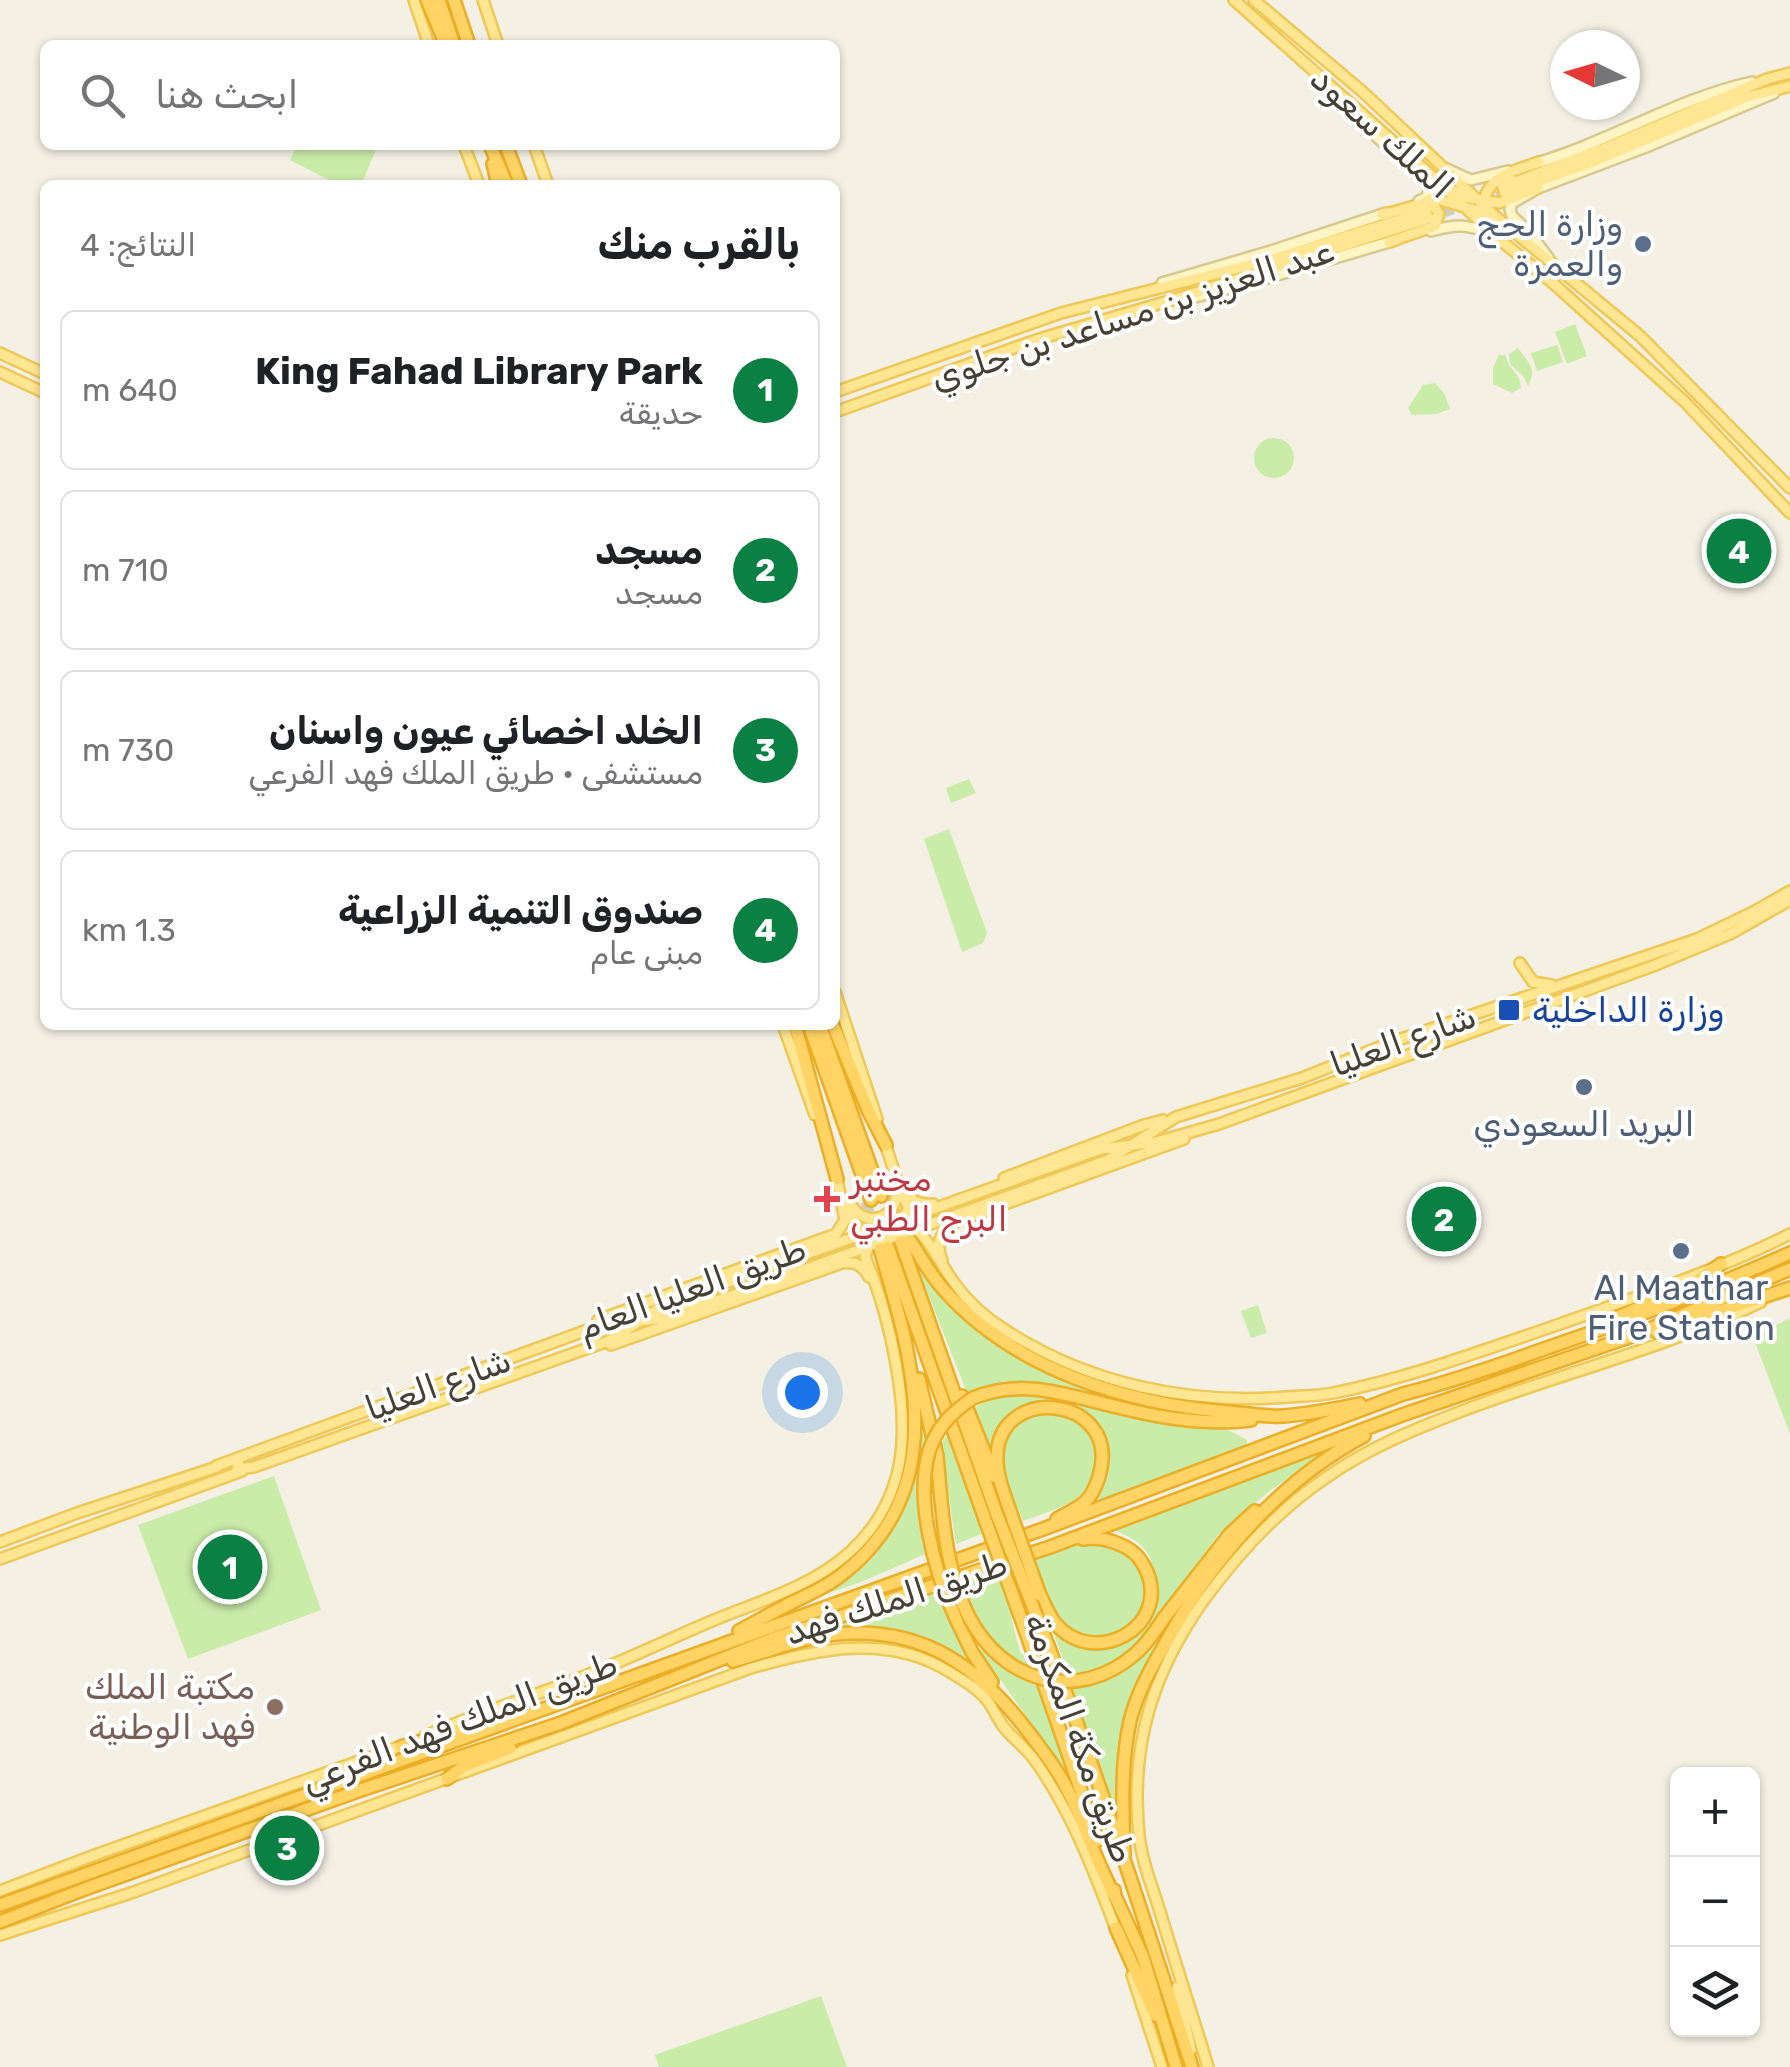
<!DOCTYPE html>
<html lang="ar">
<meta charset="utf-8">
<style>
body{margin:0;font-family:Rubik,"Noto Naskh Arabic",sans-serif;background:#f2f2f2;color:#202124;direction:rtl}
.controls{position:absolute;right:30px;bottom:30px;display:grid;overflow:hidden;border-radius:15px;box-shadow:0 2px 8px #0004}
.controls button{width:90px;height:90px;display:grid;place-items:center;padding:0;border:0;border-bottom:2px solid #e0e0e0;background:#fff;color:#202124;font:50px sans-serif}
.compass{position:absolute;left:1550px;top:30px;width:90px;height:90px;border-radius:50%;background:#fff;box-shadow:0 2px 8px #0004;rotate:275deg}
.you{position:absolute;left:802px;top:1392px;width:35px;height:35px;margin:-25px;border:8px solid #fff;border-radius:50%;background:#1a73e8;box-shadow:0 0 0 15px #1a73e833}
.badge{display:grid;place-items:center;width:65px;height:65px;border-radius:50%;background:#0b8043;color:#fff;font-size:32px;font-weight:700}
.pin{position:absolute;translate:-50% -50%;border:5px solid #fff;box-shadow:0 2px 10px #0006}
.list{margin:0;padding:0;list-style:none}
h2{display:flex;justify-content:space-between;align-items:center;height:130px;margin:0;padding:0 40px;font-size:42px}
h2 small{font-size:32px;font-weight:400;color:#757577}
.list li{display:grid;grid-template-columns:65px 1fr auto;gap:30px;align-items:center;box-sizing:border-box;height:160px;margin:0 20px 20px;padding:0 20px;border:2px solid #e0e0e0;border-radius:15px}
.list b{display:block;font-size:38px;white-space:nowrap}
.list p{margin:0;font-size:32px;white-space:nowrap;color:#757577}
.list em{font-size:32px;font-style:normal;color:#757577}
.icon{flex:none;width:55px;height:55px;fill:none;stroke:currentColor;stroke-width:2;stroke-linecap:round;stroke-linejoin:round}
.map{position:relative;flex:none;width:1790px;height:2067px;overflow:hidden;direction:ltr}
.search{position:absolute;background:#fff;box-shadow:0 2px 8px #0004;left:40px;top:40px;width:800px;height:110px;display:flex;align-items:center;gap:25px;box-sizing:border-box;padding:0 35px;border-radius:15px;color:#757577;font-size:38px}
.panel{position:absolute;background:#fff;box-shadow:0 2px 8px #0004;left:40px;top:180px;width:800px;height:850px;border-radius:15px;direction:rtl}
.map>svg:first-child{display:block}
.green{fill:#caeca9}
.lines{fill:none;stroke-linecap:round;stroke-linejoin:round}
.primary-tunnel{stroke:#d1cdc1;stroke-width:9;stroke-dasharray:9 4.5;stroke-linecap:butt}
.highway-tunnel{stroke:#d1cdc1;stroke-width:11;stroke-dasharray:11 5.5;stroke-linecap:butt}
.secondary-casing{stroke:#d7c990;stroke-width:14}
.primary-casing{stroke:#eec958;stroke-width:14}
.highway-casing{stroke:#ebae27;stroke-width:16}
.secondary{stroke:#fff4c3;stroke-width:9}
.primary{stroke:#ffe692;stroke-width:9}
.highway{stroke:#ffd464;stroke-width:11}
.highway-bridge-casing{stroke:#ebae27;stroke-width:16;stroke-linecap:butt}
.highway-bridge{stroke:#ffd464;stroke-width:11}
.service-dot{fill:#5c6f8a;stroke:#fff;stroke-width:4}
.transit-dot{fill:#1a4fb4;stroke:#fff;stroke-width:4}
.health-dot{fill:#e0444e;stroke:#fff;stroke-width:4}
.education-dot{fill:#8d6e63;stroke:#fff;stroke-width:4}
.labels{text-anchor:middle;stroke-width:8;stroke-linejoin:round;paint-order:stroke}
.street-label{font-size:35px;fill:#474034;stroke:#fff}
.service-label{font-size:35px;fill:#4e5e75;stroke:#fff}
.transit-label{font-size:35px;fill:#164399;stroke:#fff;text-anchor:start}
.health-label{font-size:35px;fill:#be3a42;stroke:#fff;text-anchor:start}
.education-label{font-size:35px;fill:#785e54;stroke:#fff;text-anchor:end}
</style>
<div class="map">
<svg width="1790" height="2067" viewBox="0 0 1790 2067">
<rect width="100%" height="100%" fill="#f4f0e4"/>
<path class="green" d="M297 145H378L361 185H339L290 160Z
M1575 324 1587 356 1567 364 1555 332Z
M1557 345 1563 362 1537 371 1531 353Z
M1518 348C1527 361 1538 368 1528 386L1524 377 1510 364 1509 354Z
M1499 355H1505L1509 365 1519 378 1521 388 1512 393 1493 384V368Z
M1435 383 1444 393 1450 409 1437 414 1412 415 1408 408 1423 385Z
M1254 458a20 20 0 1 1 40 0a20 20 0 1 1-40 0Z
M969 779 976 793 951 803 946 788Z
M949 829 987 933 983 943 962 952 924 839Z
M908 1244C954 1339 1040 1372 1134 1405L1037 1382 1004 1381 968 1395Z
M1258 1305 1267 1333 1251 1338 1241 1311Z
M1790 1318V1434L1753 1337Z
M1025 1392C1065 1398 1102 1411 1140 1419 1175 1426 1217 1419 1247 1440L1246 1446 1090 1503C1095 1495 1102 1486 1105 1476 1123 1415 1050 1375 1008 1418 998 1427 994 1441 990 1452L972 1409 993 1397Z
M1065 1410 1094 1435C1095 1444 1099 1457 1098 1467 1091 1502 1052 1510 1023 1521 1013 1499 994 1468 1003 1443 1006 1434 1015 1425 1022 1417Z
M920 1431H927L929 1442 930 1552 861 1582 814 1598C827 1590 842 1582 853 1571 893 1535 917 1485 920 1431Z
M948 1433 984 1533 956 1544 941 1444Z
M1337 1446 1272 1489 1218 1535 1138 1643 1118 1662 1103 1670 1070 1678 1051 1626C1090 1665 1157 1650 1156 1588 1156 1577 1153 1561 1146 1551 1137 1538 1120 1533 1107 1527L1127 1518Z
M274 1476 321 1610 188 1659 138 1525Z
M1080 1540C1092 1542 1108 1542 1119 1546 1126 1548 1131 1556 1136 1562 1176 1607 1095 1673 1054 1611L1034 1557Z
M999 1568 1013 1607 1012 1621 1020 1652 1028 1660 1032 1672 996 1648 977 1620 960 1578Z
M939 1585 980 1668C960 1656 939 1641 916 1635 883 1626 848 1628 813 1632Z
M1165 1628 1166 1634 1142 1680 1118 1819 1106 1789 1072 1688C1116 1682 1140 1664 1165 1628Z
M983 1649 1005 1668 1038 1686 1071 1776 1065 1773 980 1650Z
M821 1996 847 2067H659L655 2055Z"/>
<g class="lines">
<path class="primary-tunnel" d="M1432 217 1512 191"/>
<path class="highway-tunnel" d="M887 1194 910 1240
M866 1202 880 1249"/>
<defs>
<path id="secondary" d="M1345 102 1360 121 1427 184 1429 191 1426 198 1419 201
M1533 164C1608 143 1675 99 1752 82
M1447 169 1471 180 1508 171
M1431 231C1457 224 1467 224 1493 234
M1549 259 1529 232 1512 216 1510 209 1512 203 1538 188 1646 147 1774 93
M1162 283 1271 251 1386 213
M1195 297 1250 283 1396 240"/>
<path id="primary" d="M414 0 429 45
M483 0 498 45
M1234 0 1441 184 1494 235 1554 284 1685 402 1790 513
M1254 0 1364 93 1495 216 1640 336 1790 488
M464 145 479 185
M534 145 548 185
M1510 176 1501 181 1505 193 1515 195
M1510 184 1610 146 1767 79 1790 73
M1451 190 1470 198 1499 203 1538 188
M1512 191 1590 163 1747 97 1790 86
M1426 201 1434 198 1492 215
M1482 207C1488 174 1512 172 1539 162
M1382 215 1425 203 1433 204 1439 214 1435 226 1389 242
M0 353 45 374
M0 372 45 393
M835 392 1061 313 1274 259 1427 211
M835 412 1039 339 1182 297 1430 218
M1520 963 1533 982 1551 985
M835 992 877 1119
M783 1025 815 1115
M885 1143 899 1187 909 1208 906 1214 900 1219
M1004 1178 1144 1125 1163 1120
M899 1187C909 1198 917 1206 933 1204
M846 1200 857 1228 862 1233
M853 1207C866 1229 901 1218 896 1188
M915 1229C932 1242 942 1267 955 1284 968 1302 986 1318 1005 1330 1089 1384 1188 1405 1287 1397 1302 1396 1318 1396 1333 1393 1409 1378 1484 1350 1557 1325 1636 1297 1716 1271 1790 1234
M942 1260C934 1242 942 1230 958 1221L1184 1139
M598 1320 836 1234 845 1220 837 1179
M611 1345 842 1263C856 1261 863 1266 869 1277
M239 1459 237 1469 254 1467 611 1340 664 1305 1101 1149 1156 1142 1219 1124 1653 966 1732 933 1790 900
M216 1466 590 1329 619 1320 640 1321 662 1318 731 1296 1108 1160 1176 1117 1302 1078 1392 1042 1697 939 1755 911 1790 891
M0 1542 77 1513 217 1467
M0 1559 242 1471
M425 1736C476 1713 530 1698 582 1677 624 1661 665 1641 707 1623 754 1603 810 1588 849 1553 907 1500 909 1435 896 1364 890 1329 881 1295 867 1262L865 1256 869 1245
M0 1891 92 1856 407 1744
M0 1935 131 1893 751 1668C817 1649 887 1633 950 1672 963 1680 977 1688 987 1700 993 1707 997 1718 1003 1726 1012 1738 1025 1747 1034 1759 1071 1810 1095 1873 1117 1932
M1132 1975 1162 2067
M1177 1987 1191 2050
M1208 2067C1193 2016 1176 1966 1161 1915 1153 1888 1142 1863 1139 1835 1130 1745 1152 1673 1204 1600 1238 1553 1278 1510 1327 1477 1368 1448 1415 1429 1462 1411 1562 1373 1666 1348 1761 1302"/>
<path id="highway" d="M427 0 446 45
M439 0 454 45
M454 0 469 45
M490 145 507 185
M506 145 521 185
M493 164 498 185
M795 1025 837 1179
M809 1025 871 1200
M820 1025 881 1196
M833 1025 868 1110 886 1145
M910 1240C921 1258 931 1276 945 1291 1016 1370 1127 1404 1230 1412 1247 1414 1266 1417 1283 1416 1309 1414 1335 1409 1360 1404
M901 1242 997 1515
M888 1247 986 1522
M1618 1317 1694 1283 1721 1264
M1657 1332 1790 1288
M919 1379 937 1456 940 1490
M962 1396 994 1476
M973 1398C1025 1376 1075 1398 1126 1409 1166 1419 1210 1425 1251 1420
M1012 1517C1006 1498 996 1477 997 1456 999 1384 1115 1396 1101 1468 1099 1480 1093 1495 1084 1503 1076 1509 1066 1514 1057 1519
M1040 1595C1045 1605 1049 1615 1055 1623 1093 1669 1170 1628 1147 1572 1141 1559 1135 1551 1121 1545 1108 1539 1097 1537 1083 1539
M1037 1617C1095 1765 1143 1916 1192 2067
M1164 1618 1230 1534 1255 1511
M957 1621 972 1652 992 1682
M1022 1621 1098 1840
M739 1631C757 1621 775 1611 793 1602 809 1594 826 1587 840 1576 952 1490 914 1363 880 1249
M733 1661C768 1652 802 1637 837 1634 925 1626 980 1668 1030 1734 1041 1749 1052 1762 1061 1778 1083 1815 1093 1858 1115 1896
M401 1747 481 1724
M447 1779 464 1766 510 1748
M1124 1859C1123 1812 1120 1767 1130 1721 1136 1696 1148 1673 1161 1651 1208 1564 1276 1483 1364 1436
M1114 1890 1115 1896 1143 1957 1176 2067
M0 1905 1043 1529 1403 1394C1451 1382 1497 1366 1544 1349 1627 1321 1709 1289 1790 1253
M0 1922 82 1890 361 1790 561 1723 772 1639 1050 1547 1402 1415 1638 1334 1790 1269
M1116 1928 1155 2015"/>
</defs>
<use href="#secondary" class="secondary-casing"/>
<use href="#primary" class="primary-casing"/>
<use href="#highway" class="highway-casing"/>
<use href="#secondary" class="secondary"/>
<use href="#primary" class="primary"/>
<use href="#highway" class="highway"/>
<defs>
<path id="highway-bridge" d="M940 1490C944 1532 949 1578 969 1617 1003 1682 1077 1704 1135 1654 1147 1644 1155 1631 1164 1618
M997 1515 1037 1617
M1012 1517 1040 1595
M986 1522 1022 1621
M957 1621C935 1574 909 1486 935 1437 944 1420 957 1409 973 1398"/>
</defs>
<use href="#highway-bridge" class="highway-bridge-casing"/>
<use href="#highway-bridge" class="highway-bridge"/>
</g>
<g class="service-dot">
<circle cx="1643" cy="244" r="10"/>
<circle cx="1584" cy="1087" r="10"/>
<circle cx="1681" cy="1251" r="10"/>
</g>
<rect class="transit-dot" x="1497" y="998" width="24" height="24" rx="5"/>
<path class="health-dot" d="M822 1184h10v10h10v10h-10v10h-10v-10h-10v-10h10z"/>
<circle class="education-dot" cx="275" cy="1707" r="10"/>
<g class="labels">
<g class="street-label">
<text transform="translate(1382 132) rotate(42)" y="12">الملك سعود</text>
<text transform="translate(1132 314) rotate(-18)" y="12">عبد العزيز بن مساعد بن جلوي</text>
<text transform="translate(1403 1040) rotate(-20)" y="12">شارع العليا</text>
<text transform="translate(692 1288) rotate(-20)" y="12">طريق العليا العام</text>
<text transform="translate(438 1384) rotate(-20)" y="12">شارع العليا</text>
<text transform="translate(896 1598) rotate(-18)" y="12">طريق الملك فهد</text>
<text transform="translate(459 1722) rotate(-21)" y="12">طريق الملك فهد الفرعي</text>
<text transform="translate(1080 1738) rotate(70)" y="12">طريق مكة المكرمة</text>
</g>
<g class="service-label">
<text x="1623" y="236" text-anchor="end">وزارة الحج<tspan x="1623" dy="40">والعمرة</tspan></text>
<text x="1584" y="1136">البريد السعودي</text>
<text x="1681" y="1300">Al Maathar<tspan x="1681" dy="40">Fire Station</tspan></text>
</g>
<g class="transit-label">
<text x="1532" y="1022">وزارة الداخلية</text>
</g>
<g class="health-label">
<text x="850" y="1191">مختبر<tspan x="850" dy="40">البرج الطبي</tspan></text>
</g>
<g class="education-label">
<text x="255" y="1699">مكتبة الملك<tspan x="255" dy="40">فهد الوطنية</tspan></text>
</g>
</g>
</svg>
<div class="controls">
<button>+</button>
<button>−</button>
<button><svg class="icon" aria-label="layers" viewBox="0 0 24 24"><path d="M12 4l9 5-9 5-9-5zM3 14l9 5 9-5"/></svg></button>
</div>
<svg class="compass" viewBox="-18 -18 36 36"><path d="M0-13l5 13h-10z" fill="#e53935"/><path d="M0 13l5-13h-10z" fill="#757577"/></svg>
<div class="you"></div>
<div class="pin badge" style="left:230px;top:1567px">1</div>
<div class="pin badge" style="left:1444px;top:1219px">2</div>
<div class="pin badge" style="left:287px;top:1848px">3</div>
<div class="pin badge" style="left:1739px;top:551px">4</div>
<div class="search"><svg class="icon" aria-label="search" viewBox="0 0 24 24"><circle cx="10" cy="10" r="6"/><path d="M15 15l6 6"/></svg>ابحث هنا</div>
<section class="panel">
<h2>بالقرب منك<small>النتائج: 4</small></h2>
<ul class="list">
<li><span class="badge">1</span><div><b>King Fahad Library Park</b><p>حديقة</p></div><em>640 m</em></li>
<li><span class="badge">2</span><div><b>مسجد</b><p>مسجد</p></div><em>710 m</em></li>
<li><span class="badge">3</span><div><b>الخلد اخصائي عيون واسنان</b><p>مستشفى · طريق الملك فهد الفرعي</p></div><em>730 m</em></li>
<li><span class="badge">4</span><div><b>صندوق التنمية الزراعية</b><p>مبنى عام</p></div><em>1.3 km</em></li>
</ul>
</section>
</div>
